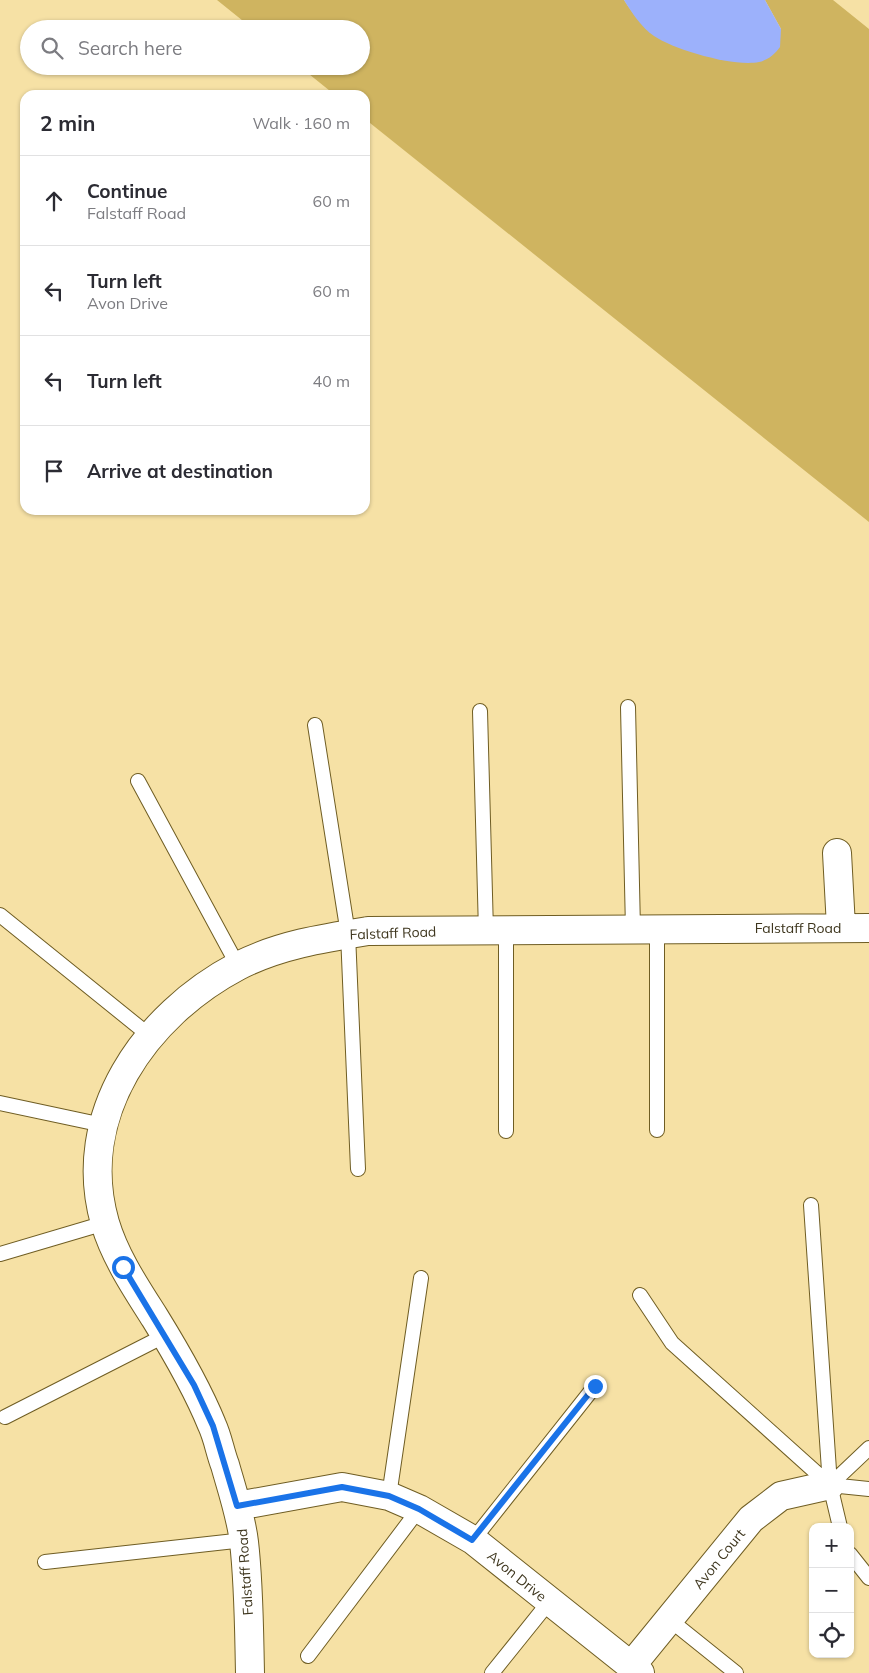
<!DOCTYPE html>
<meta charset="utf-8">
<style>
body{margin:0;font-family:Mulish,sans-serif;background:#f7f7f7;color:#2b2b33}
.controls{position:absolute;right:15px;bottom:15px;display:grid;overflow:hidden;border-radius:10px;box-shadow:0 1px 4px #0004}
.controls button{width:45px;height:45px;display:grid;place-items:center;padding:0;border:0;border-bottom:1px solid #e1e1e2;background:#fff;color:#2b2b33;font:25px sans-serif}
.stop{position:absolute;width:15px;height:15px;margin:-11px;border:4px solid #1a73e8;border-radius:50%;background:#fff}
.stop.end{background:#1a73e8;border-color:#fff;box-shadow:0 1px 5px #0008}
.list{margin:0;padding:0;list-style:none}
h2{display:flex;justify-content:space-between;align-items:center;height:65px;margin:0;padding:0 20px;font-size:21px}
h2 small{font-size:16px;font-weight:400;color:#7c7c81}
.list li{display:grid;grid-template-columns:32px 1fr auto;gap:15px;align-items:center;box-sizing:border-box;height:90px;padding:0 20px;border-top:1px solid #e1e1e2}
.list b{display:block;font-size:19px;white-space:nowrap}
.list p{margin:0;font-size:16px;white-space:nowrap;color:#7c7c81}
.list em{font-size:16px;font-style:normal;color:#7c7c81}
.icon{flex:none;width:28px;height:28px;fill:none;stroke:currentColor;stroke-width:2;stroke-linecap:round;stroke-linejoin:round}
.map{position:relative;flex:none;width:869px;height:1673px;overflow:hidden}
.search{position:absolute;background:#fff;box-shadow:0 1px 4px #0004;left:20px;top:20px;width:350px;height:55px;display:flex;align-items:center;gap:12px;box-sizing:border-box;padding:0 18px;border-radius:28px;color:#7c7c81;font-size:19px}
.panel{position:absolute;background:#fff;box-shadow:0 1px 4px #0004;left:20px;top:90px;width:350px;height:425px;border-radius:15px}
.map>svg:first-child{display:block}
.green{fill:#cfb460}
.water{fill:#9cb1fb}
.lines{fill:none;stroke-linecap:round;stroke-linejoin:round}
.service-casing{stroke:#6f5d23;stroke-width:16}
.minor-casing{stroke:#6f5d23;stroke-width:30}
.service{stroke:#fff;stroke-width:14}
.minor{stroke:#fff;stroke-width:28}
.route{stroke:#1a73e8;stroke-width:6}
.labels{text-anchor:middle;stroke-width:5;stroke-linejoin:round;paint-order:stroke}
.street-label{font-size:14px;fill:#3d351d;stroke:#fff}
</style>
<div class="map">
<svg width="869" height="1673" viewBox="0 0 869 1673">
<rect width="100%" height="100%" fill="#f6e1a5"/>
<path class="green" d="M217 0H624C650 41 672 45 716 58L781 29 765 0H833L869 29V522L365 119V95H335L299 66H361V29H253Z"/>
<path class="water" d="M624 0H765L781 29 780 47C775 54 768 60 759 62 733 67 675 50 654 36 641 27 632 13 624 0Z"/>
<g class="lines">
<defs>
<path id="service" d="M628 707 633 929
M480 711 486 931
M315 725 348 934 358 1169
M138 781 238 966
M0 915 150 1036
M506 930V1131
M0 1103 103 1125
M657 1130V929
M811 1205 830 1485 869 1489
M0 1254 105 1223
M640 1295 672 1343 830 1485 840 1527
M5 1417 166 1335
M830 1485 869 1448
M389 1496 421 1278
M473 1540 595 1386
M850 1554 869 1578
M45 1562 244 1540
M670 1620 736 1673
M308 1656 419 1509
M492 1673 549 1602"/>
<path id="minor" d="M837 853 841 927
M237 1506 342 1487 389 1496 419 1509 473 1540 640 1673
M631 1666 751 1519 781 1496 830 1485
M250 1673C249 1629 249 1585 244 1542 241 1516 232 1490 225 1465 220 1452 218 1438 212 1425 197 1388 176 1352 155 1318 136 1288 115 1257 105 1223 74 1115 145 1015 238 966 279 945 324 938 368 931L869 928"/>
</defs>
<use href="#service" class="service-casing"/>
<use href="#minor" class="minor-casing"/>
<use href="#service" class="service"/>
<use href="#minor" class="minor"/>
</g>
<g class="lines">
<path class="route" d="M123 1267 194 1385 213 1426 237 1506 342 1487 389 1496 419 1509 472 1540 595 1386"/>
</g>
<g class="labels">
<g class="street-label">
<text x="798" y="933">Falstaff Road</text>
<text transform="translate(393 933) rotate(-2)" y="5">Falstaff Road</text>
<text transform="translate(719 1559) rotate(-51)" y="5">Avon Court</text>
<text transform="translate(245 1572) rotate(-94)" y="5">Falstaff Road</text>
<text transform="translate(517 1576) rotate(39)" y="5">Avon Drive</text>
</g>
</g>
</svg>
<div class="controls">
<button>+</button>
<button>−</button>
<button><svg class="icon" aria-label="locate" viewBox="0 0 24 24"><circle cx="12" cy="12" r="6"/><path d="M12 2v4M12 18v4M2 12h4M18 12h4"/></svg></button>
</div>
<div class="stop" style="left:123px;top:1267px"></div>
<div class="stop end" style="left:595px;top:1386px"></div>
<div class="search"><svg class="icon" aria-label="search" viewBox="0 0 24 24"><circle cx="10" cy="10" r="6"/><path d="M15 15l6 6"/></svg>Search here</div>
<section class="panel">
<h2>2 min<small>Walk · 160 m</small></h2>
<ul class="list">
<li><svg class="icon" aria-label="ahead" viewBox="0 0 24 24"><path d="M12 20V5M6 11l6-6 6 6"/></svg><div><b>Continue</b><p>Falstaff Road</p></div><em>60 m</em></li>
<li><svg class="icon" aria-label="left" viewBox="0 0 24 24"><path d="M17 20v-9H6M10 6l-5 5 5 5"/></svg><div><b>Turn left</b><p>Avon Drive</p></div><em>60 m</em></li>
<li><svg class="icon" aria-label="left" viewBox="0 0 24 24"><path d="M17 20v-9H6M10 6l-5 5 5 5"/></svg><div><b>Turn left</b></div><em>40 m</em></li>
<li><svg class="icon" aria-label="arrive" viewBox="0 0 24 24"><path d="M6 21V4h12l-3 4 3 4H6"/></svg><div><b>Arrive at destination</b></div></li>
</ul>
</section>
</div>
